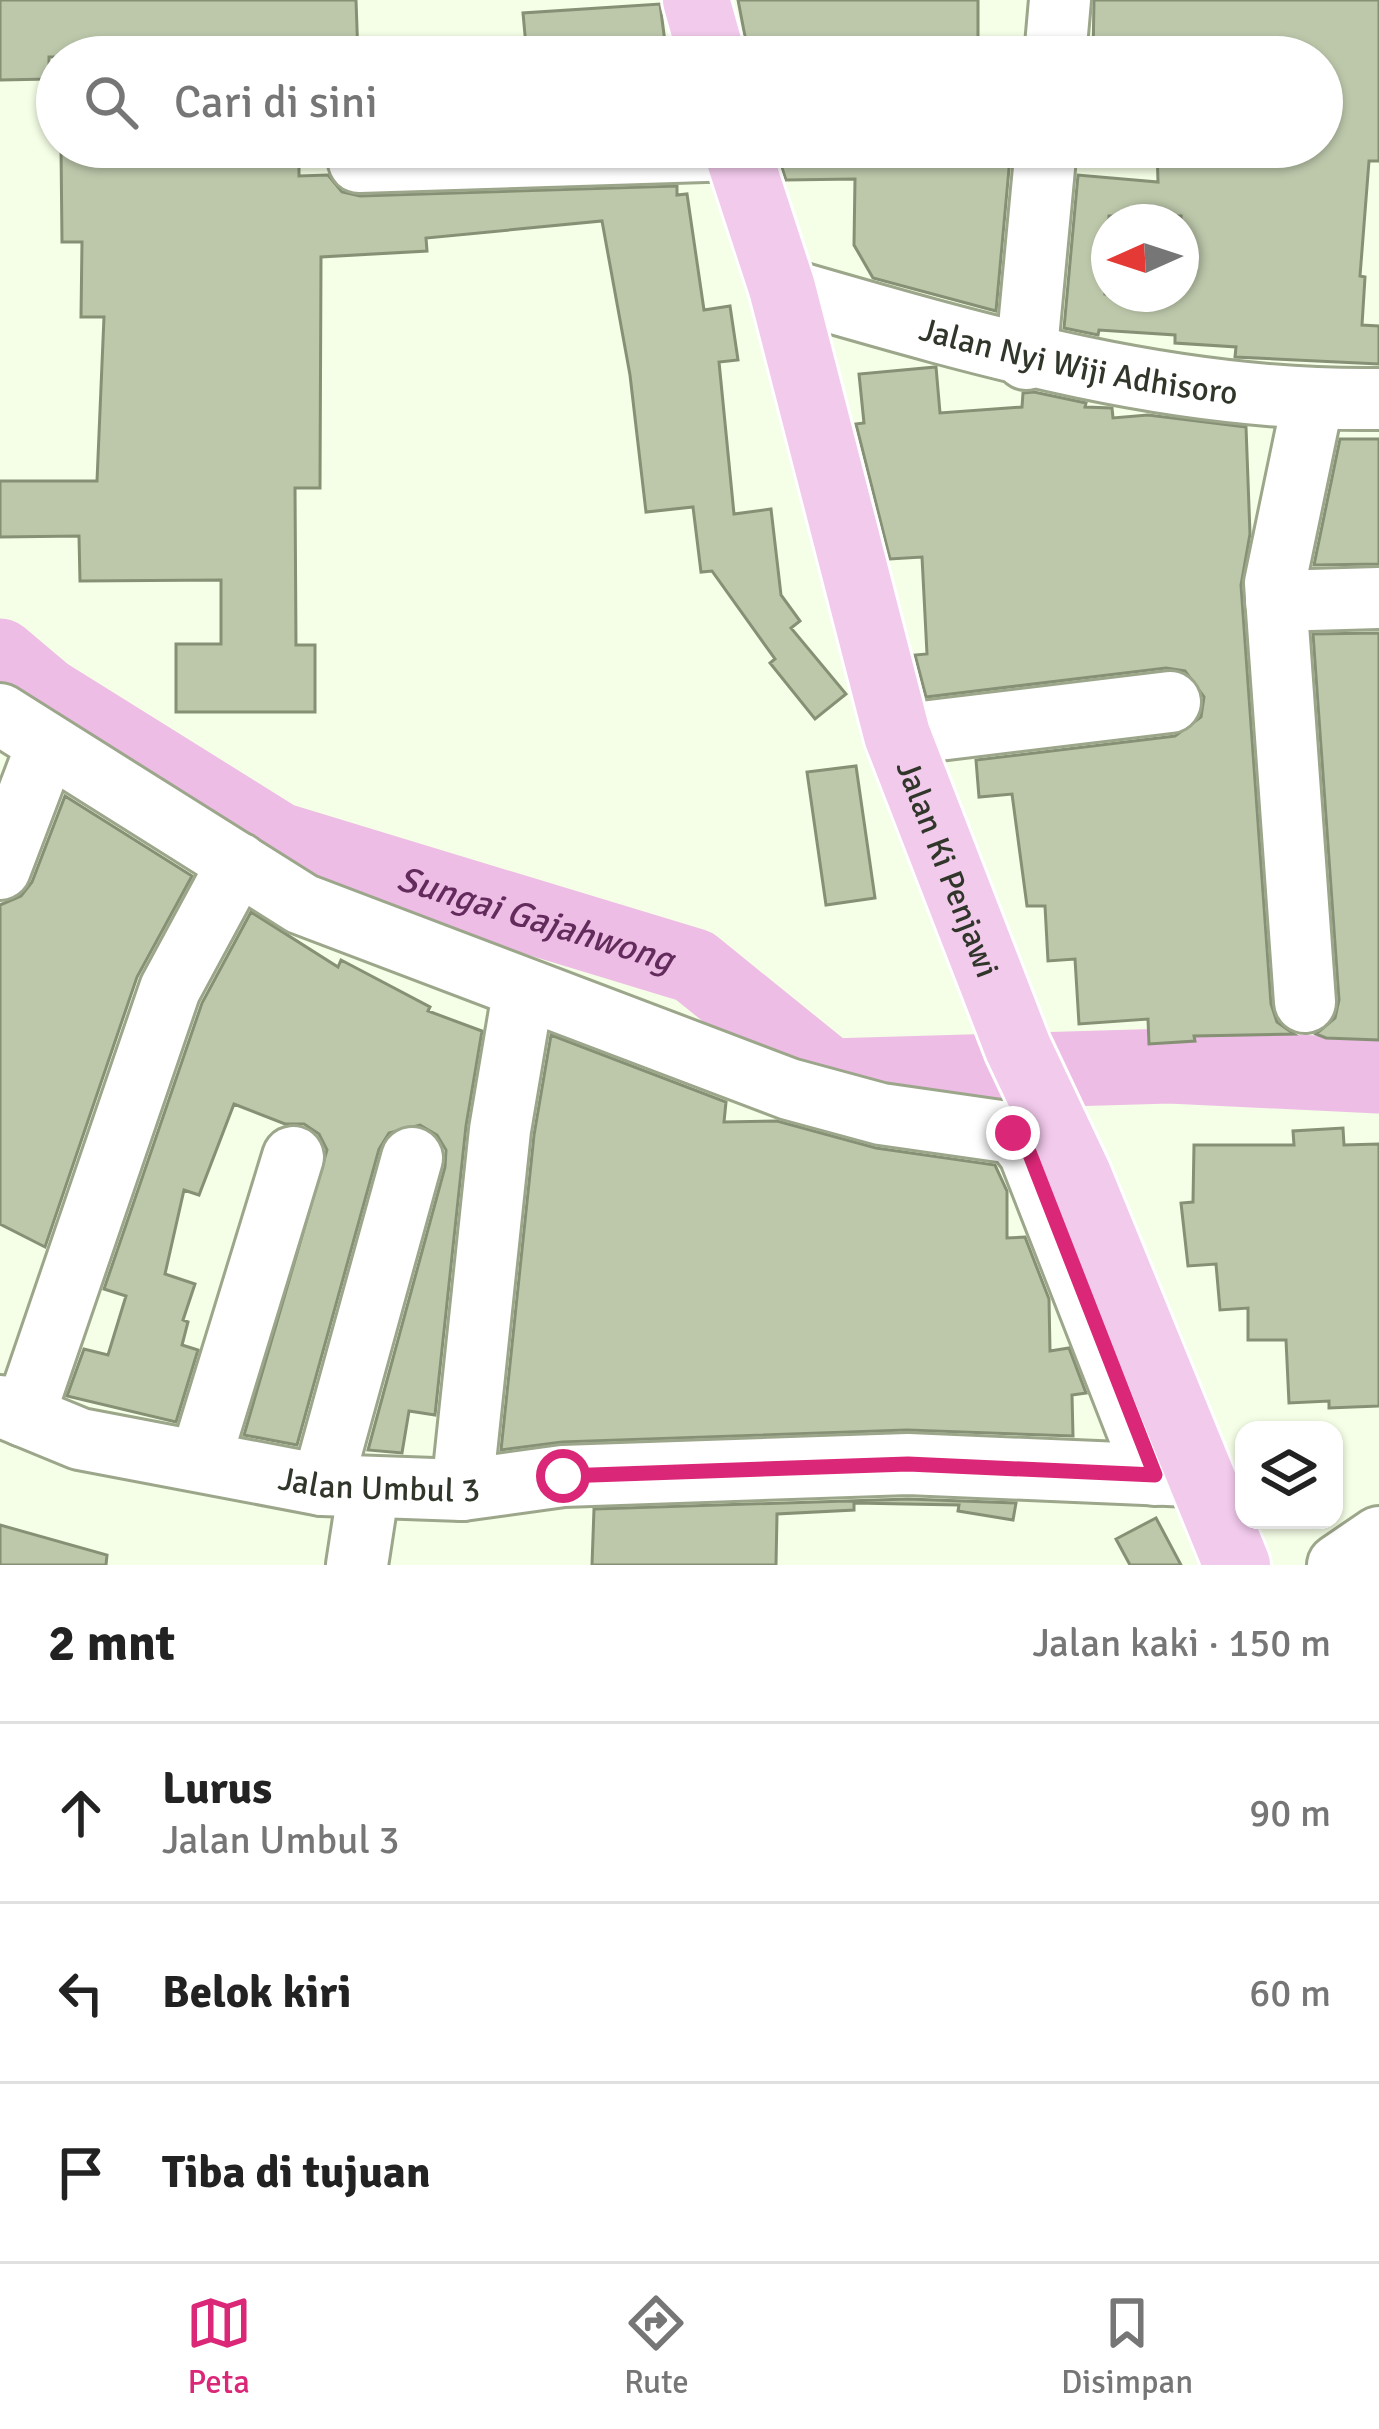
<!DOCTYPE html>
<html lang="id">
<meta charset="utf-8">
<style>
body{margin:0;font-family:Signika,sans-serif;background:#f6f6f6;color:#222}
.controls{position:absolute;right:36px;bottom:36px;display:grid;overflow:hidden;border-radius:24px;box-shadow:0 3px 9px #0004}
.controls button{width:108px;height:108px;display:grid;place-items:center;padding:0;border:0;border-bottom:3px solid #e0e0e0;background:#fff;color:#222;font:60px sans-serif}
.compass{position:absolute;left:1091px;top:204px;width:108px;height:108px;border-radius:50%;background:#fff;box-shadow:0 3px 9px #0004;rotate:267deg}
.stop{position:absolute;width:36px;height:36px;margin:-27px;border:9px solid #db2777;border-radius:50%;background:#fff}
.stop.end{background:#db2777;border-color:#fff;box-shadow:0 3px 12px #0008}
.list{margin:0;padding:0;list-style:none}
h2{display:flex;justify-content:space-between;align-items:center;height:156px;margin:0;padding:0 48px;font-size:51px}
h2 small{font-size:39px;font-weight:400;color:#767676}
.list li{display:grid;grid-template-columns:78px 1fr auto;gap:36px;align-items:center;box-sizing:border-box;height:180px;padding:0 48px;border-top:3px solid #e0e0e0}
.list b{display:block;font-size:45px;white-space:nowrap}
.list p{margin:0;font-size:39px;white-space:nowrap;color:#767676}
.list em{font-size:39px;font-style:normal;color:#767676}
.icon{flex:none;width:66px;height:66px;fill:none;stroke:currentColor;stroke-width:2;stroke-linecap:round;stroke-linejoin:round}
.map{position:relative;flex:none;width:1379px;height:1565px;overflow:hidden}
.search{position:absolute;background:#fff;box-shadow:0 3px 9px #0004;left:36px;right:36px;top:36px;height:132px;display:flex;align-items:center;gap:30px;box-sizing:border-box;padding:0 42px;border-radius:66px;color:#767676;font-size:45px}
.sheet{height:696px;background:#fff}
nav{display:flex;justify-content:space-around;align-items:center;box-sizing:border-box;height:168px;border-top:3px solid #e0e0e0;background:#fff;font-size:33px;color:#767676}
nav a{display:grid;justify-items:center;gap:6px}
nav .on{color:#db2777}
.map>svg:first-child{display:block}
.lines{fill:none;stroke-linecap:round;stroke-linejoin:round}
.river{stroke:#edbde5;stroke-width:75}
.building{fill:#bdc8ab;stroke:#869074;stroke-width:3;fill-rule:evenodd}
.minor-casing{stroke:#9ca68a;stroke-width:66}
.major-casing{stroke:#fff;stroke-width:72}
.minor{stroke:#fff;stroke-width:60}
.major{stroke:#f2caec;stroke-width:66}
.route{stroke:#db2777;stroke-width:15}
.labels{text-anchor:middle;stroke-width:10;stroke-linejoin:round;paint-order:stroke}
.street-label{font-size:33px;fill:#31362a;stroke:#fff}
.water-label{font-size:36px;font-style:italic;fill:#632b5c;stroke:#fff}
</style>
<div class="map">
<svg width="1379" height="1565" viewBox="0 0 1379 1565">
<rect width="100%" height="100%" fill="#f5fee6"/>
<g class="lines">
<path class="river" id="s1" d="M0 656 45 694 279 840 694 966 830 1076 1170 1066 1379 1076"/>
</g>
<path class="building" d="M0 0H356L358 57H49V79L0 80Z
M738 0H978V57H749Z
M1094 0H1379V161H1369L1360 276 1365 277 1362 325 1379 326V364L1235 357 1236 347 1175 343V335L1099 330 1098 335 1064 328 1078 175 1158 182 1157 147H1322V57H1093ZM1109 216H1181V294H1105Z
M660 4 667 57H527L523 13Z
M61 147H299V176L328 175 342 192 360 196 677 186V195L687 194 704 310 730 306 738 360 719 362 734 514 771 509 781 595 800 621 791 628 846 694 815 719 770 663 775 659 712 571 701 572 693 507 646 512 630 375 602 221 426 238 427 251 321 257 320 488H295L296 645H315V712H176V644H221V580L80 581 79 536 0 537V481H97L104 317H81L82 242H62Z
M775 147H1011L996 311 873 278 854 245 855 179 786 180Z
M936 367 940 413 1022 407 1023 393 1034 392 1086 403 1085 407 1112 408 1113 418 1148 415 1246 427 1250 534 1241 585 1271 1004 1277 1022 1294 1034 1194 1036 1195 1041 1149 1044 1148 1019 1079 1024 1075 959 1048 961 1045 906H1027L1012 794 979 797 976 760 1175 736 1201 717 1204 697 1185 671 1166 668 926 697 915 655 927 654 922 557 890 559 856 424 864 423 859 374Z
M1340 439H1379V564L1314 565Z
M1379 633V1040L1326 1038 1316 1034 1335 1018 1339 1000 1313 634Z
M856 766 875 898 826 905 807 772Z
M65 796 192 876 137 977 45 1247 0 1224V905L21 896 32 882Z
M251 912 338 967 341 960 430 1007 428 1011 482 1031 466 1126 435 1415 409 1411 402 1453 368 1450 445 1167 446 1150 437 1135 420 1125 389 1133 379 1149 297 1445 244 1435 327 1150 319 1134 304 1124H285L234 1104 199 1195 184 1190 165 1274 195 1284 183 1320 188 1322 182 1345 198 1350 176 1422 67 1396 84 1349 108 1355 126 1296 104 1289 202 1003Z
M551 1035 726 1102 724 1122 777 1121 876 1148 995 1165 1007 1191V1238L1025 1237 1049 1299 1050 1351 1069 1348 1086 1393 1072 1395 1073 1436 907 1430 562 1442 501 1450 534 1135Z
M1343 1128 1344 1145 1379 1144V1406L1329 1408V1401L1289 1403 1286 1340H1248V1308L1220 1310 1216 1264 1188 1266 1181 1203 1193 1202 1194 1145H1294L1293 1131Z
M908 1499 1016 1503 1013 1520 958 1511 959 1505 854 1503V1510L777 1514 776 1565H592L594 1509Z
M1156 1518 1181 1565H1130L1116 1539Z
M0 1525 107 1555 106 1565H0Z"/>
<g class="lines">
<defs>
<g id="minor">
<path d="M1055 57 1060 0"/>
<path d="M359 162 737 150"/>
<path id="s2" d="M782 288C979 345 1172 402 1379 399"/>
<path d="M1026 359 1046 147"/>
<path d="M1276 601 1379 598"/>
<path d="M0 714 302 904 789 1089 881 1114 1014 1133 1029 1152 1155 1475"/>
<path d="M897 735 1170 702"/>
<path d="M0 869 47 745"/>
<path d="M1305 1002 1275 583 1313 400"/>
<path id="s3" d="M0 1406 80 1439 322 1485 462 1490 563 1476 908 1464 1191 1476"/>
<path d="M24 1416 170 989 238 863"/>
<path d="M200 1461 293 1157"/>
<path d="M322 1485 412 1158"/>
<path d="M462 1490 500 1130 523 993"/>
<path d="M357 1565 369 1487"/>
<path d="M1338 1565 1379 1537"/>
</g>
<g id="major">
<path d="M696 0 712 57"/>
<path id="s4" d="M736 147 782 288 897 735 1018 1048 1078 1175 1237 1565"/>
</g>
</defs>
<use href="#minor" class="minor-casing"/>
<use href="#major" class="major-casing"/>
<use href="#minor" class="minor"/>
<use href="#major" class="major"/>
</g>
<g class="lines">
<path class="route" d="M563 1476 908 1464 1155 1475 1029 1152 1013 1133"/>
</g>
<g class="labels">
<g class="street-label">
<text dy="12" stroke="none"><textPath href="#s2" startOffset="306">Jalan Nyi Wiji Adhisoro</textPath></text>
<text dy="12" stroke="none"><textPath href="#s4" startOffset="753">Jalan Ki Penjawi</textPath></text>
<text dy="12" stroke="none"><textPath href="#s3" startOffset="390">Jalan Umbul 3</textPath></text>
</g>
<g class="water-label">
<text dy="13" stroke="none"><textPath href="#s1" startOffset="603">Sungai Gajahwong</textPath></text>
</g>
</g>
</svg>
<div class="controls">
<button><svg class="icon" aria-label="layers" viewBox="0 0 24 24"><path d="M12 4l9 5-9 5-9-5zM3 14l9 5 9-5"/></svg></button>
</div>
<svg class="compass" viewBox="-18 -18 36 36"><path d="M0-13l5 13h-10z" fill="#e53935"/><path d="M0 13l5-13h-10z" fill="#767676"/></svg>
<div class="stop" style="left:563px;top:1476px"></div>
<div class="stop end" style="left:1013px;top:1133px"></div>
<div class="search"><svg class="icon" aria-label="search" viewBox="0 0 24 24"><circle cx="10" cy="10" r="6"/><path d="M15 15l6 6"/></svg>Cari di sini</div>
</div>
<section class="sheet">
<h2>2 mnt<small>Jalan kaki · 150 m</small></h2>
<ul class="list">
<li><svg class="icon" aria-label="ahead" viewBox="0 0 24 24"><path d="M12 20V5M6 11l6-6 6 6"/></svg><div><b>Lurus</b><p>Jalan Umbul 3</p></div><em>90 m</em></li>
<li><svg class="icon" aria-label="left" viewBox="0 0 24 24"><path d="M17 20v-9H6M10 6l-5 5 5 5"/></svg><div><b>Belok kiri</b></div><em>60 m</em></li>
<li><svg class="icon" aria-label="arrive" viewBox="0 0 24 24"><path d="M6 21V4h12l-3 4 3 4H6"/></svg><div><b>Tiba di tujuan</b></div></li>
</ul>
</section>
<nav>
<a class="on"><svg class="icon" aria-label="map" viewBox="0 0 24 24"><path d="M3 6l6-2 6 2 6-2v14l-6 2-6-2-6 2zM9 4v14M15 6v14"/></svg>Peta</a>
<a><svg class="icon" aria-label="directions" viewBox="0 0 24 24"><path d="M12 3l9 9-9 9-9-9zM9 14v-3h6M13 9l2 2-2 2"/></svg>Rute</a>
<a><svg class="icon" aria-label="saved" viewBox="0 0 24 24"><path d="M7 4h10v16l-5-4-5 4z"/></svg>Disimpan</a>
</nav>
